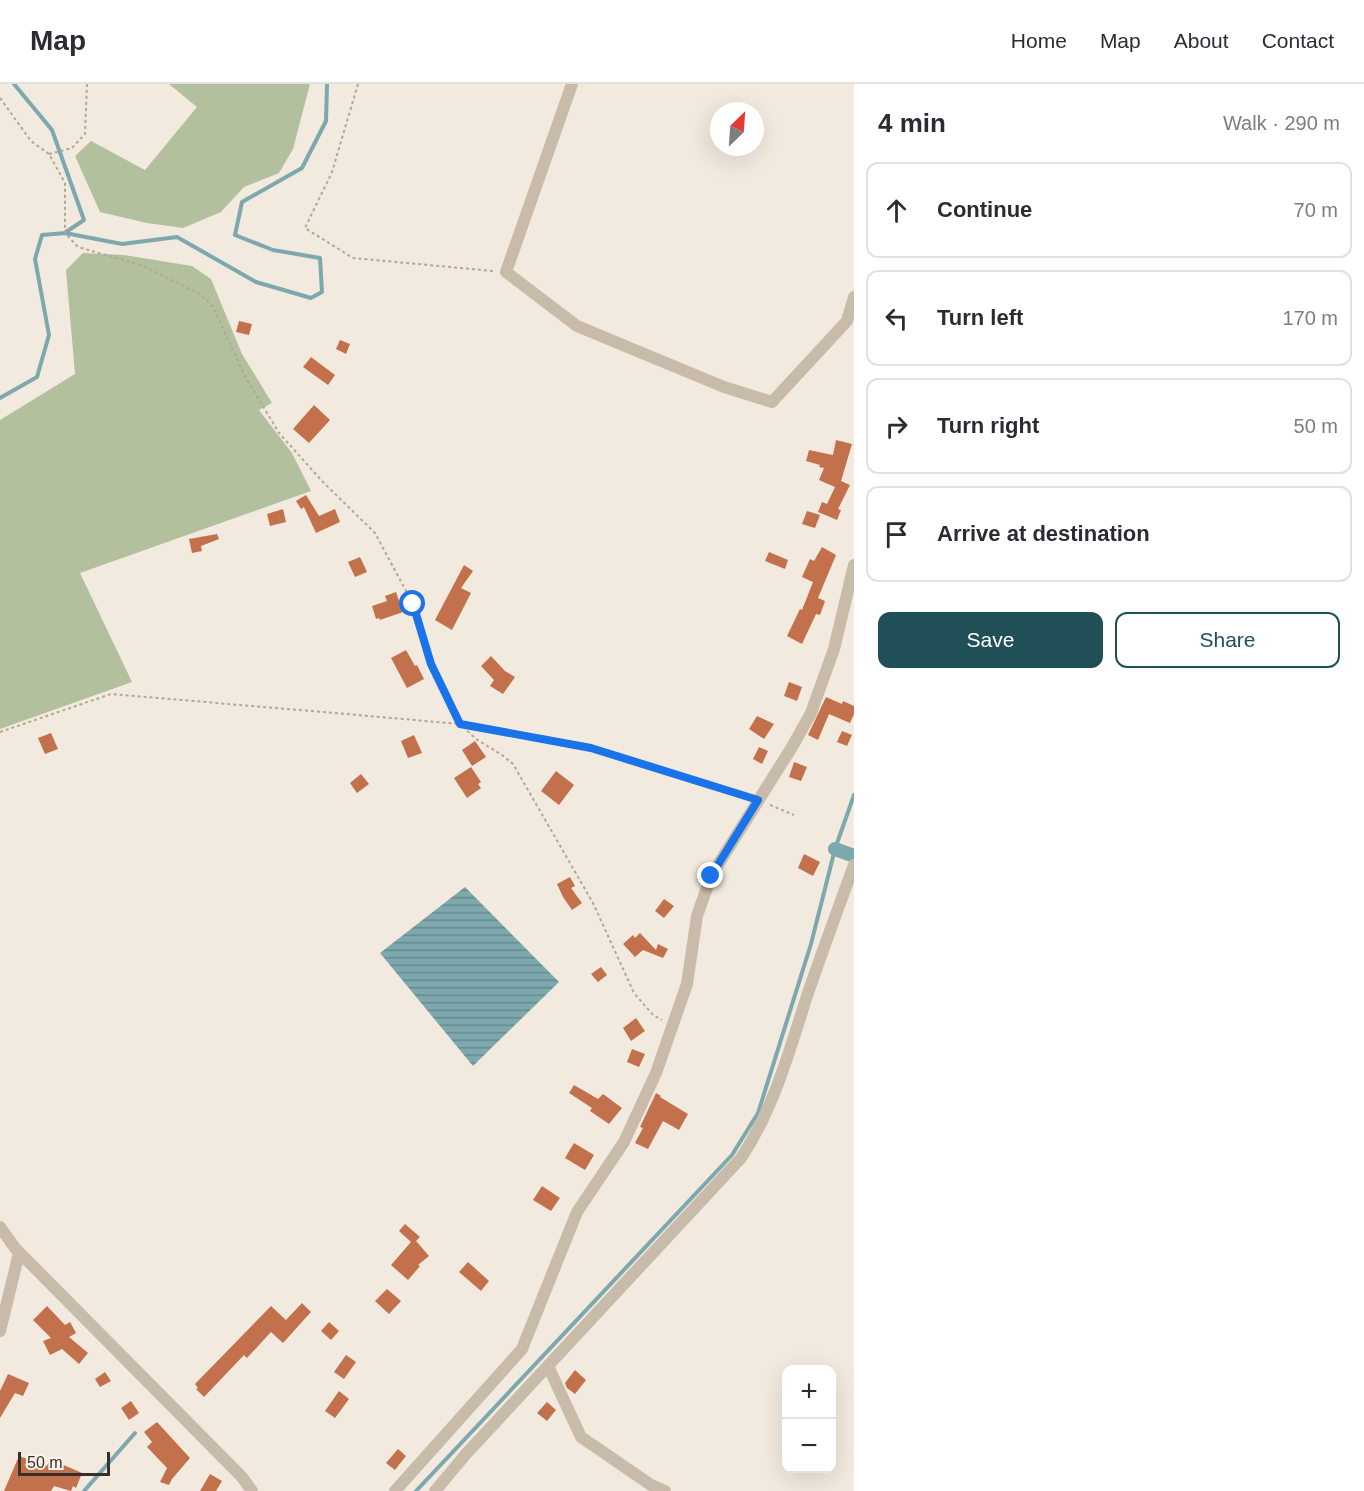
<!DOCTYPE html>
<meta charset="utf-8">
<style>
body{margin:0;font-family:Arial,sans-serif;background:#f7f7f7;color:#2b2b33}
.controls{position:absolute;right:18px;bottom:18px;display:grid;overflow:hidden;border-radius:12px;box-shadow:0 6px 24px #0002}
.controls button{width:54px;height:54px;display:grid;place-items:center;padding:0;border:0;border-bottom:2px solid #e1e1e2;background:#fff;color:#2b2b33;font:30px sans-serif}
.compass{position:absolute;left:710px;top:18px;width:54px;height:54px;border-radius:50%;background:#fff;box-shadow:0 6px 24px #0002;rotate:25deg}
.scale{position:absolute;left:18px;bottom:15px;width:92px;box-sizing:border-box;padding-left:6px;border:3px solid #372f29;border-top:0;font-size:16px;line-height:21px;white-space:nowrap;color:#372f29;-webkit-text-stroke:4px #f9f3ea;paint-order:stroke}
.stop{position:absolute;width:18px;height:18px;margin:-14px;border:4px solid #1a73e8;border-radius:50%;background:#fff}
.stop.end{background:#1a73e8;border-color:#fff;box-shadow:0 2px 6px #0008}
.list{margin:0;padding:0;list-style:none}
h2{display:flex;justify-content:space-between;align-items:center;height:78px;margin:0;padding:0 24px;font-size:26px}
h2 small{font-size:20px;font-weight:400;color:#7c7c81}
.list li{display:grid;grid-template-columns:39px 1fr auto;gap:18px;align-items:center;box-sizing:border-box;height:96px;margin:0 12px 12px;padding:0 12px;border:2px solid #e1e1e2;border-radius:12px}
.list b{display:block;font-size:22px;white-space:nowrap}
.list em{font-size:20px;font-style:normal;color:#7c7c81}
.actions{display:flex;gap:12px;padding:18px 24px}
.actions a{flex:1;padding:14px 0;border:2px solid #204f57;border-radius:12px;text-align:center;font-size:21px;color:#204f57}
.actions .main{background:#204f57;color:#fff}
.icon{flex:none;width:33px;height:33px;fill:none;stroke:currentColor;stroke-width:2;stroke-linecap:round;stroke-linejoin:round}
.map{position:relative;flex:none;width:854px;height:1407px;overflow:hidden}
header{display:flex;align-items:center;gap:36px;box-sizing:border-box;height:84px;padding:0 30px;background:#fff;border-bottom:2px solid #e1e1e2}
header strong{font-size:28px}
nav{display:flex;gap:33px;margin-inline-start:auto;font-size:21px}
main{display:flex}
aside{flex:1;background:#fff}
.map>svg:first-child{display:block}
.green{fill:#b2c09e}
.water{fill:url(#water-rules)}
.lines{fill:none;stroke-linecap:round;stroke-linejoin:round}
.stream{stroke:#7da8ae;stroke-width:4}
.canal{stroke:#7da8ae;stroke-width:14}
.building{fill:#c2714c}
.path{stroke:#b5a594;stroke-width:2;stroke-dasharray:3 3;stroke-linecap:butt}
.street{stroke:#c9bbaa;stroke-width:12}
.route{stroke:#1a73e8;stroke-width:8}
</style>
<header>
<strong>Map</strong>
<nav><a>Home</a><a>Map</a><a>About</a><a>Contact</a></nav>
</header>
<main>
<div class="map">
<svg width="854" height="1407" viewBox="0 0 854 1407">
<defs>
<pattern id="water-rules" width="6" height="5" patternUnits="userSpaceOnUse" patternTransform="scale(1.5)"><rect width="6" height="5" fill="#7da8ae"/><path d="M0 2.5h6" fill="none" stroke="#67898e"/></pattern>
</defs>
<rect width="100%" height="100%" fill="#f2eade"/>
<path class="green" d="M169 0H310L293 65 279 89 244 103 221 128 183 144 147 139 100 128 75 72 91 57 145 86 197 23Z
M83 169 124 171 192 182 211 195 242 270 272 319 259 326 292 369 311 407 80 489 132 598 0 645V336L75 290 66 186Z"/>
<path class="water" d="M465 803 559 898 473 982 380 869Z"/>
<g class="lines">
<path class="stream" d="M14 0 52 46 84 136 66 148
M0 314 37 293 49 251 35 175 42 151 65 149 122 160 177 153 256 198 311 214 322 208 320 174 273 166 235 151 242 118 302 84 326 37 327 0
M84 1407 135 1349
M416 1407 732 1071 758 1029 811 860 835 765 854 711"/>
<path class="canal" d="M835 765 854 772"/>
</g>
<path class="building" d="M239 237 252 240 249 251 236 248Z
M340 256 350 260 346 270 336 265Z
M311 273 335 291 328 301 303 283Z
M314 321 330 336 309 359 293 345Z
M836 356 852 360 841 397 850 401 838 425 841 426 837 436 818 428 822 418 827 420 835 403 819 396 824 384 819 383 820 381 806 377 809 366 833 371Z
M306 411 319 432 335 425 340 438 316 449 304 423 301 425 296 417Z
M283 425 286 438 270 442 267 430Z
M807 427 820 431 815 444 802 440Z
M217 450 219 455 201 462 202 467 192 469 189 455Z
M822 463 836 471 818 514 825 517 820 531 816 530 802 560 787 552 800 525 802 526 813 498 802 493 810 475 814 477Z
M769 468 788 476 785 485 765 477Z
M360 473 367 488 355 493 348 478Z
M464 481 473 487 461 504 471 509 452 546 435 536Z
M396 508 403 528 380 536 379 534 376 535 372 522 387 517 385 512Z
M406 566 415 582 417 581 424 595 407 604 391 574Z
M491 572 505 587 515 593 503 610 490 602 494 596 481 582Z
M789 598 802 603 797 617 784 612Z
M826 613 842 620 843 617 854 622V630L850 639 829 630 818 656 808 651Z
M757 632 774 640 764 655 749 645Z
M842 647 852 651 847 662 837 658Z
M51 649 58 665 45 670 38 654Z
M414 651 422 669 408 674 401 657Z
M475 657 486 673 472 682 462 666Z
M759 663 768 667 762 680 753 675Z
M794 678 807 683 801 697 789 693Z
M471 683 481 698 478 700 481 704 467 714 454 694Z
M556 687 574 701 559 721 541 707Z
M361 690 369 700 357 709 350 699Z
M804 770 820 778 813 792 798 784Z
M570 793 575 802 571 804 582 819 572 826 563 813 557 800Z
M664 815 674 822 664 834 655 827Z
M640 849 656 866 658 860 668 865 663 874 643 866 635 873 623 860 633 851 635 854Z
M601 883 607 891 598 898 591 890Z
M636 934 645 947 631 957 623 944Z
M632 965 645 970 639 983 627 978Z
M574 1001 598 1015 603 1010 622 1024 609 1040 590 1027 592 1024 569 1009Z
M656 1009 661 1012 660 1013 688 1030 679 1046 663 1037 648 1065 635 1059 643 1044 640 1043Z
M574 1059 594 1071 585 1086 565 1074Z
M542 1102 560 1114 551 1127 533 1116Z
M405 1140 420 1153 416 1157 429 1172 418 1181 420 1182 408 1196 391 1181 411 1158 399 1147Z
M468 1178 489 1197 481 1207 459 1188Z
M387 1205 401 1217 389 1230 375 1217Z
M302 1219 311 1228 283 1259 271 1248 247 1274 244 1271 204 1313 196 1305 198 1304 195 1300 271 1222 286 1236Z
M47 1222 65 1241 70 1238 76 1249 69 1253 88 1269 79 1280 62 1265 50 1271 43 1257 51 1254 33 1236Z
M329 1238 339 1247 331 1256 321 1247Z
M346 1271 356 1278 344 1295 334 1288Z
M575 1286 586 1296 575 1310 567 1304 565 1299Z
M105 1288 111 1297 100 1303 95 1295Z
M8 1290 29 1299 23 1312 15 1309 0 1334V1307Z
M339 1307 349 1315 335 1334 325 1327Z
M131 1317 139 1329 129 1336 121 1324Z
M547 1318 556 1326 547 1337 537 1329Z
M157 1338 190 1374 172 1395 169 1401 160 1398 167 1384 147 1363 152 1358 144 1348Z
M398 1365 406 1372 395 1386 386 1379Z
M19 1372 47 1382 50 1375 82 1389 76 1404 73 1402 71 1407 54 1402 51 1407H4Z
M210 1390 222 1397 216 1407H200Z"/>
<g class="lines">
<path class="path" d="M358 0 332 88 305 144 353 174 493 187
M0 14 31 57 49 70 65 99V149L78 163 141 181 200 210 213 223 245 292 279 349 323 398 375 449 413 520 431 580 460 640 476 655 502 671 513 680 593 819 634 909 653 931 662 936
M49 70 72 64 85 50 87 0
M0 648 111 610 346 630 460 640 591 664 748 713
M770 721 794 731"/>
<path class="street" d="M572 0 506 188 577 242 724 303 772 318 847 237 854 213
M0 1143 15 1164 242 1393 252 1407
M0 1247 19 1169
M548 1282 581 1353 651 1401 665 1407
M395 1407 522 1265 577 1128 624 1058 656 989 687 900 697 832 711 792 792 663 811 629 834 565 854 481
M435 1407 466 1370 741 1074C774 1024 789 968 807 912 822 868 838 825 854 781"/>
</g>
<g class="lines">
<path class="route" d="M413 520 431 580 460 640 591 664 758 716 711 792"/>
</g>
</svg>
<div class="controls">
<button>+</button>
<button>−</button>
</div>
<svg class="compass" viewBox="-18 -18 36 36"><path d="M0-13l5 13h-10z" fill="#e53935"/><path d="M0 13l5-13h-10z" fill="#7c7c81"/></svg>
<div class="scale">50 m</div>
<div class="stop" style="left:413px;top:520px"></div>
<div class="stop end" style="left:711px;top:792px"></div>
</div>
<aside>
<h2>4 min<small>Walk · 290 m</small></h2>
<ul class="list">
<li><svg class="icon" aria-label="ahead" viewBox="0 0 24 24"><path d="M12 20V5M6 11l6-6 6 6"/></svg><div><b>Continue</b></div><em>70 m</em></li>
<li><svg class="icon" aria-label="left" viewBox="0 0 24 24"><path d="M17 20v-9H6M10 6l-5 5 5 5"/></svg><div><b>Turn left</b></div><em>170 m</em></li>
<li><svg class="icon" aria-label="right" viewBox="0 0 24 24"><path d="M7 20v-9h11M14 6l5 5-5 5"/></svg><div><b>Turn right</b></div><em>50 m</em></li>
<li><svg class="icon" aria-label="arrive" viewBox="0 0 24 24"><path d="M6 21V4h12l-3 4 3 4H6"/></svg><div><b>Arrive at destination</b></div></li>
</ul>
<div class="actions"><a class="main">Save</a><a>Share</a></div>
</aside>
</main>
